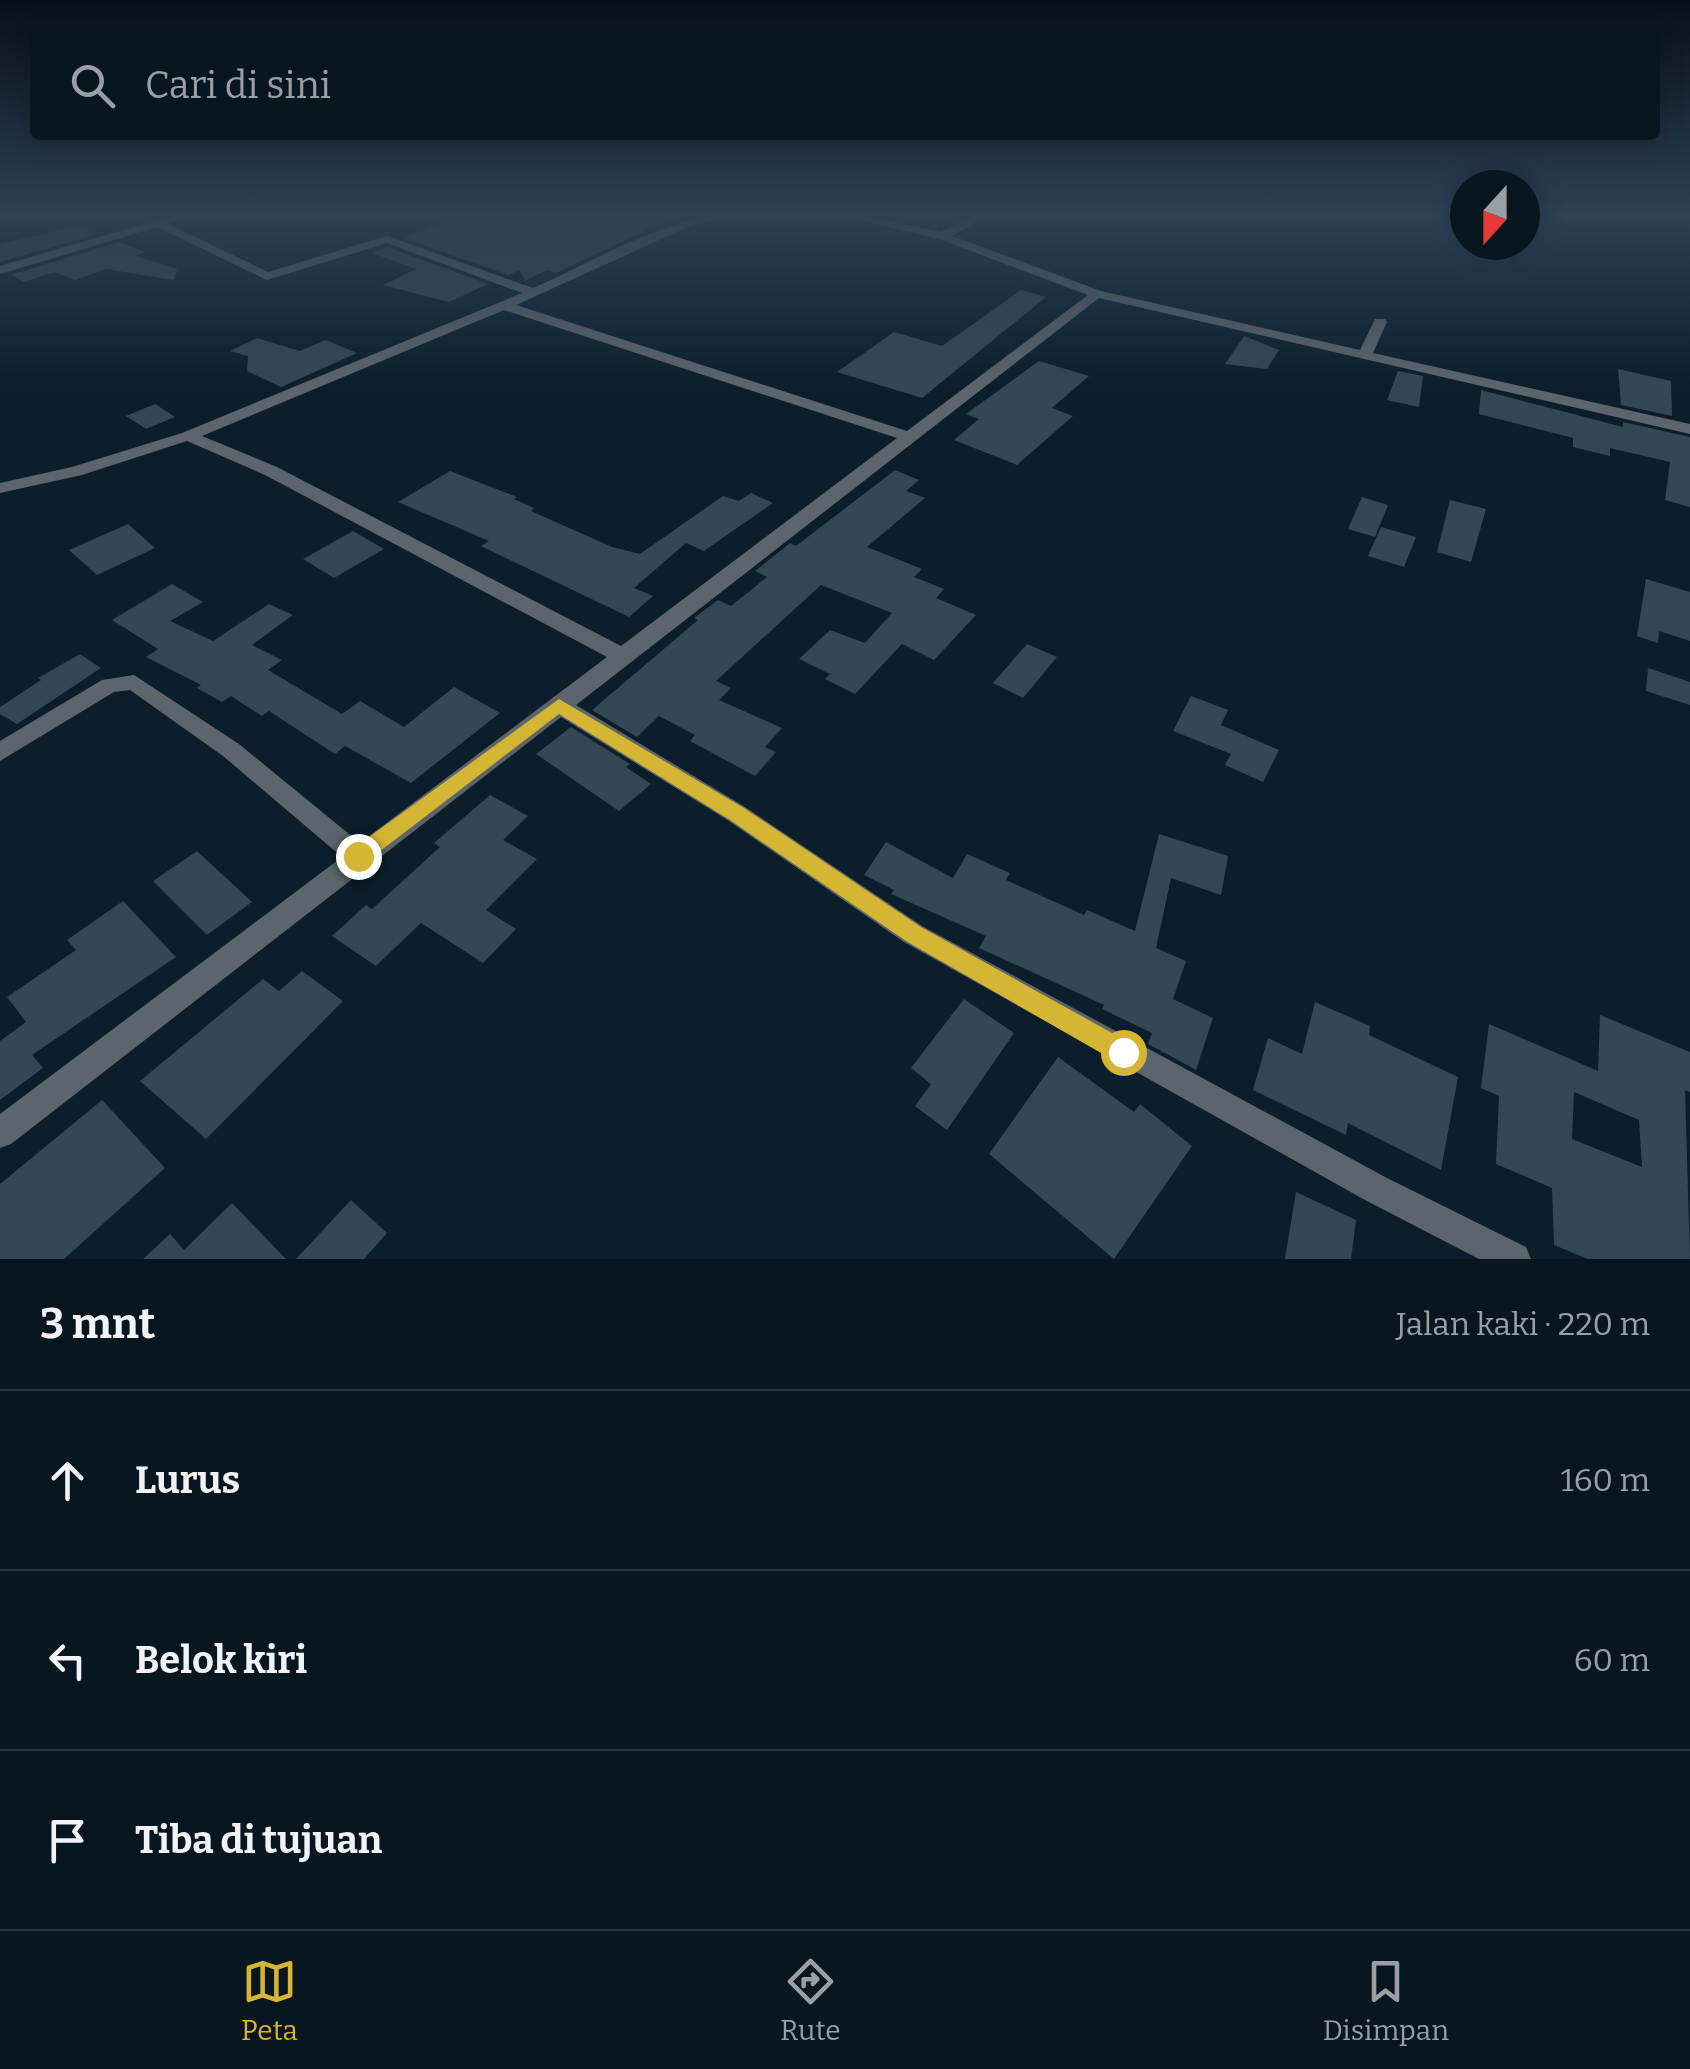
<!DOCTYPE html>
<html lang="id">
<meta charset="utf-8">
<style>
body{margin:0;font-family:Bitter,serif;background:#16232d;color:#f1f3f6}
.compass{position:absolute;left:1450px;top:170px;width:90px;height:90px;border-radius:50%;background:#081620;box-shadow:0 5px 25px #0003;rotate:201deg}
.stop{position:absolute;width:30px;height:30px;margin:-22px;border:8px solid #d5b534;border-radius:50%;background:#fff}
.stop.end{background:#d5b534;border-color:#fff;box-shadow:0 2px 10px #0008}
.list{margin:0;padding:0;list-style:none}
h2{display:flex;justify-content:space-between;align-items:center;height:130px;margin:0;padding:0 40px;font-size:42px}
h2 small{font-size:32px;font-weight:400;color:#989fa5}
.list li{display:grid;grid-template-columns:65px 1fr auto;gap:30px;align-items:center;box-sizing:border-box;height:180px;padding:0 40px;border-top:2px solid #29353e}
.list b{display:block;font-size:38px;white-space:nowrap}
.list em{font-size:32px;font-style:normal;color:#989fa5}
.icon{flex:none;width:55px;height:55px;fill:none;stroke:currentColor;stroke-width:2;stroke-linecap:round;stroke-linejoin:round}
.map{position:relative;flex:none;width:1690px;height:1259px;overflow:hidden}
.search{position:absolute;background:#081620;box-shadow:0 5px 25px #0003;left:30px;right:30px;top:30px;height:110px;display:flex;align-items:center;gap:25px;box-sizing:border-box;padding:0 35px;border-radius:10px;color:#989fa5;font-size:38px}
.sheet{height:670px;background:#081620}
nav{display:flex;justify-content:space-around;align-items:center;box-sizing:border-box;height:140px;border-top:2px solid #29353e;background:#081620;font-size:28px;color:#989fa5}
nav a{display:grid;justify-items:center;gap:5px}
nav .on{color:#d5b534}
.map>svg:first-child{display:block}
.building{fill:#334755;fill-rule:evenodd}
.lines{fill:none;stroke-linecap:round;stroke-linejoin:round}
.minor{fill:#5c656b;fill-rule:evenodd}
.route{fill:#d5b534}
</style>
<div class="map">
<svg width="1690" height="1259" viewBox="0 0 1690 1259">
<rect width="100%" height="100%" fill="#0b1e2a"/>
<path class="building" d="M490 213H682L556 273 547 270 525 281 520 270 508 275 404 238 455 218 463 222Z
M76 226 97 234 0 262V244Z
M119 242 146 252 135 256 177 269 174 280 106 269 75 280 54 272 24 282 11 275Z
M387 247 488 284 449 302 383 285 416 269 372 253Z
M1021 290 1046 297 922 398 837 372 894 332 942 346Z
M1244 336 1279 350 1267 369 1225 364Z
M257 338 300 351 326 340 357 353 281 387 247 371 248 356 230 351Z
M1039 361 1089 376 1052 408 1073 416 1017 465 954 440 979 419 966 414Z
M1618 369 1671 381 1672 416 1621 405Z
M1398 371 1423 376 1419 407 1387 400Z
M1481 390 1623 427V422L1690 437V507L1665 500 1670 462 1610 448V456L1573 447V438L1479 414Z
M155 404 175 417 146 429 126 416Z
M895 470 919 480 906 491 925 498 867 547 922 569 914 577 944 589 936 598 976 615 934 660 902 644 855 694 825 679 830 674 799 659 830 630 865 643 892 613 821 585 716 681 731 688 719 700 782 728 765 747 776 752 755 776 690 741 695 735 659 716 637 737 592 710 698 620 694 618 718 600 731 606 767 577 755 571 790 543 796 546Z
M450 471 517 497 514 499 534 508 531 511 612 547 640 554 723 496 739 501 751 493 773 503 704 551 686 543 634 588 653 596 629 617 481 546 489 541 398 502Z
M1362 497 1388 505 1375 537 1348 529Z
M1450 500 1486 509 1471 562 1437 552Z
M128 524 155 548 97 575 69 550Z
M1381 527 1416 537 1404 567 1368 556Z
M353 531 384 549 334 578 303 559Z
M1646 579 1690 592V641L1659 631 1658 643 1637 636Z
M172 584 203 602 170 621 213 641 269 604 293 615 252 645 282 660 268 670 342 714 360 701 404 727 454 687 500 713 411 783 345 746 335 754 269 711 262 716 231 696 222 702 197 688 201 685 146 657 158 649 112 620Z
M1027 644 1057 657 1023 698 993 683Z
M80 654 101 668 17 724 0 714V707L41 680 38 678Z
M1648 668 1690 682V705L1646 691Z
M1191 696 1228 710 1221 725 1279 750 1263 782 1225 765 1231 754 1173 731Z
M571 727 630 764 626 767 651 784 619 811 536 754Z
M490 795 528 816 503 840 537 859 486 910 516 929 483 963 421 923 376 966 332 936 366 905 372 909 440 847 434 843Z
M1159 834 1228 856 1221 895 1171 878 1156 948 1186 961 1173 999 1213 1018 1196 1070 1148 1044 1152 1033 1102 1009 1104 1005 979 948 986 936 891 894 894 890 864 875 886 842 953 878 967 854 1010 873 1006 880 1084 915 1087 910 1135 931Z
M197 851 252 902 207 935 153 881Z
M123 901 176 957 32 1055 43 1068 0 1100V1041L26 1022 7 997 76 950 67 940Z
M302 971 343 1001 206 1139 140 1081 263 979 279 991Z
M964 999 1014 1033 947 1130 915 1106 931 1084 911 1068Z
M1315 1002 1370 1026 1369 1035 1458 1077 1441 1170 1348 1123 1346 1135 1253 1090 1268 1038 1302 1054Z
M1600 1015 1690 1052V1092L1685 1090 1690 1259H1588L1554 1245 1552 1188 1496 1164 1499 1096 1481 1088 1489 1024 1598 1071ZM1574 1092 1639 1120 1642 1167 1572 1139Z
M1058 1057 1134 1112 1140 1104 1192 1146 1114 1259 989 1154Z
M102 1100 165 1168 64 1259H0V1184Z
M1296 1192 1356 1220 1351 1259H1285Z
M351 1200 387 1233 364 1259H296Z
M232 1203 286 1259H143L170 1234 184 1250Z"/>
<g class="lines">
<path class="minor" d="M181 213H198L168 224 268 272 387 236 533 288C597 260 672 213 742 213L690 226 516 305 907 431 1088 295 939 239 831 213H850L941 232 979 213H992L952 236 1101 291 1360 350 1375 319H1385L1387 322 1373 353 1690 424V434L1099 298 576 705 745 807 922 926 1387 1178 1526 1247 1531 1259H1479L1365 1200 904 942 729 821 561 717 11 1144 0 1148V1114L342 857 223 756 130 690 114 692 0 761V741L102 680 134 675 239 744 360 843 607 657 265 475 187 441 82 475 0 493V483L72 467 182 433 522 293 387 243 267 280 157 227 0 274V266ZM504 310 897 438 621 646 277 467 202 436Z"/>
</g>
<linearGradient id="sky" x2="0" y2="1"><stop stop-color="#061017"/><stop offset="0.55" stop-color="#2e4155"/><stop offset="1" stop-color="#2e4155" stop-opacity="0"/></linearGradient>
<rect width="1690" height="389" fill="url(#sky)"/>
<path class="route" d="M559 699 744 808 921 927 1132 1044V1061H1115L906 941 730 820 559 714 366 862H351V850Z"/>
</svg>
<svg class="compass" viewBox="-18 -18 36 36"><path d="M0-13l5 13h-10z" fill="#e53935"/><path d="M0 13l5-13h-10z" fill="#989fa5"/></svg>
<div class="stop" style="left:1123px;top:1052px"></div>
<div class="stop end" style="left:358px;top:856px"></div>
<div class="search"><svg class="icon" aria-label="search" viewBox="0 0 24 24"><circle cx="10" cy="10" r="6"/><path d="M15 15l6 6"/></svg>Cari di sini</div>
</div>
<section class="sheet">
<h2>3 mnt<small>Jalan kaki · 220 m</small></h2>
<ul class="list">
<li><svg class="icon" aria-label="ahead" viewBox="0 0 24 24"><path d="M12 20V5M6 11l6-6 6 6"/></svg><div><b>Lurus</b></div><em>160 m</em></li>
<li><svg class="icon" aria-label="left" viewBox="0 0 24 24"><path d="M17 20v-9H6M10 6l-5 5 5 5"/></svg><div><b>Belok kiri</b></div><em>60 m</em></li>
<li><svg class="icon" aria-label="arrive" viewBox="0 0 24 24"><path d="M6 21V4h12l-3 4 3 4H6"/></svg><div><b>Tiba di tujuan</b></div></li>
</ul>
</section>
<nav>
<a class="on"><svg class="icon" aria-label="map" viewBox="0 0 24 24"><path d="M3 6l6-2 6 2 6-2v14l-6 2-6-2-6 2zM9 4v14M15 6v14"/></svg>Peta</a>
<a><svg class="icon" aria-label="directions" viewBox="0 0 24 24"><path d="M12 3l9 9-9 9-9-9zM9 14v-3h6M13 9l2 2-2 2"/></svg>Rute</a>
<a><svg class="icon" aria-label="saved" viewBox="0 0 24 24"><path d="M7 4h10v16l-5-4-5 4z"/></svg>Disimpan</a>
</nav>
